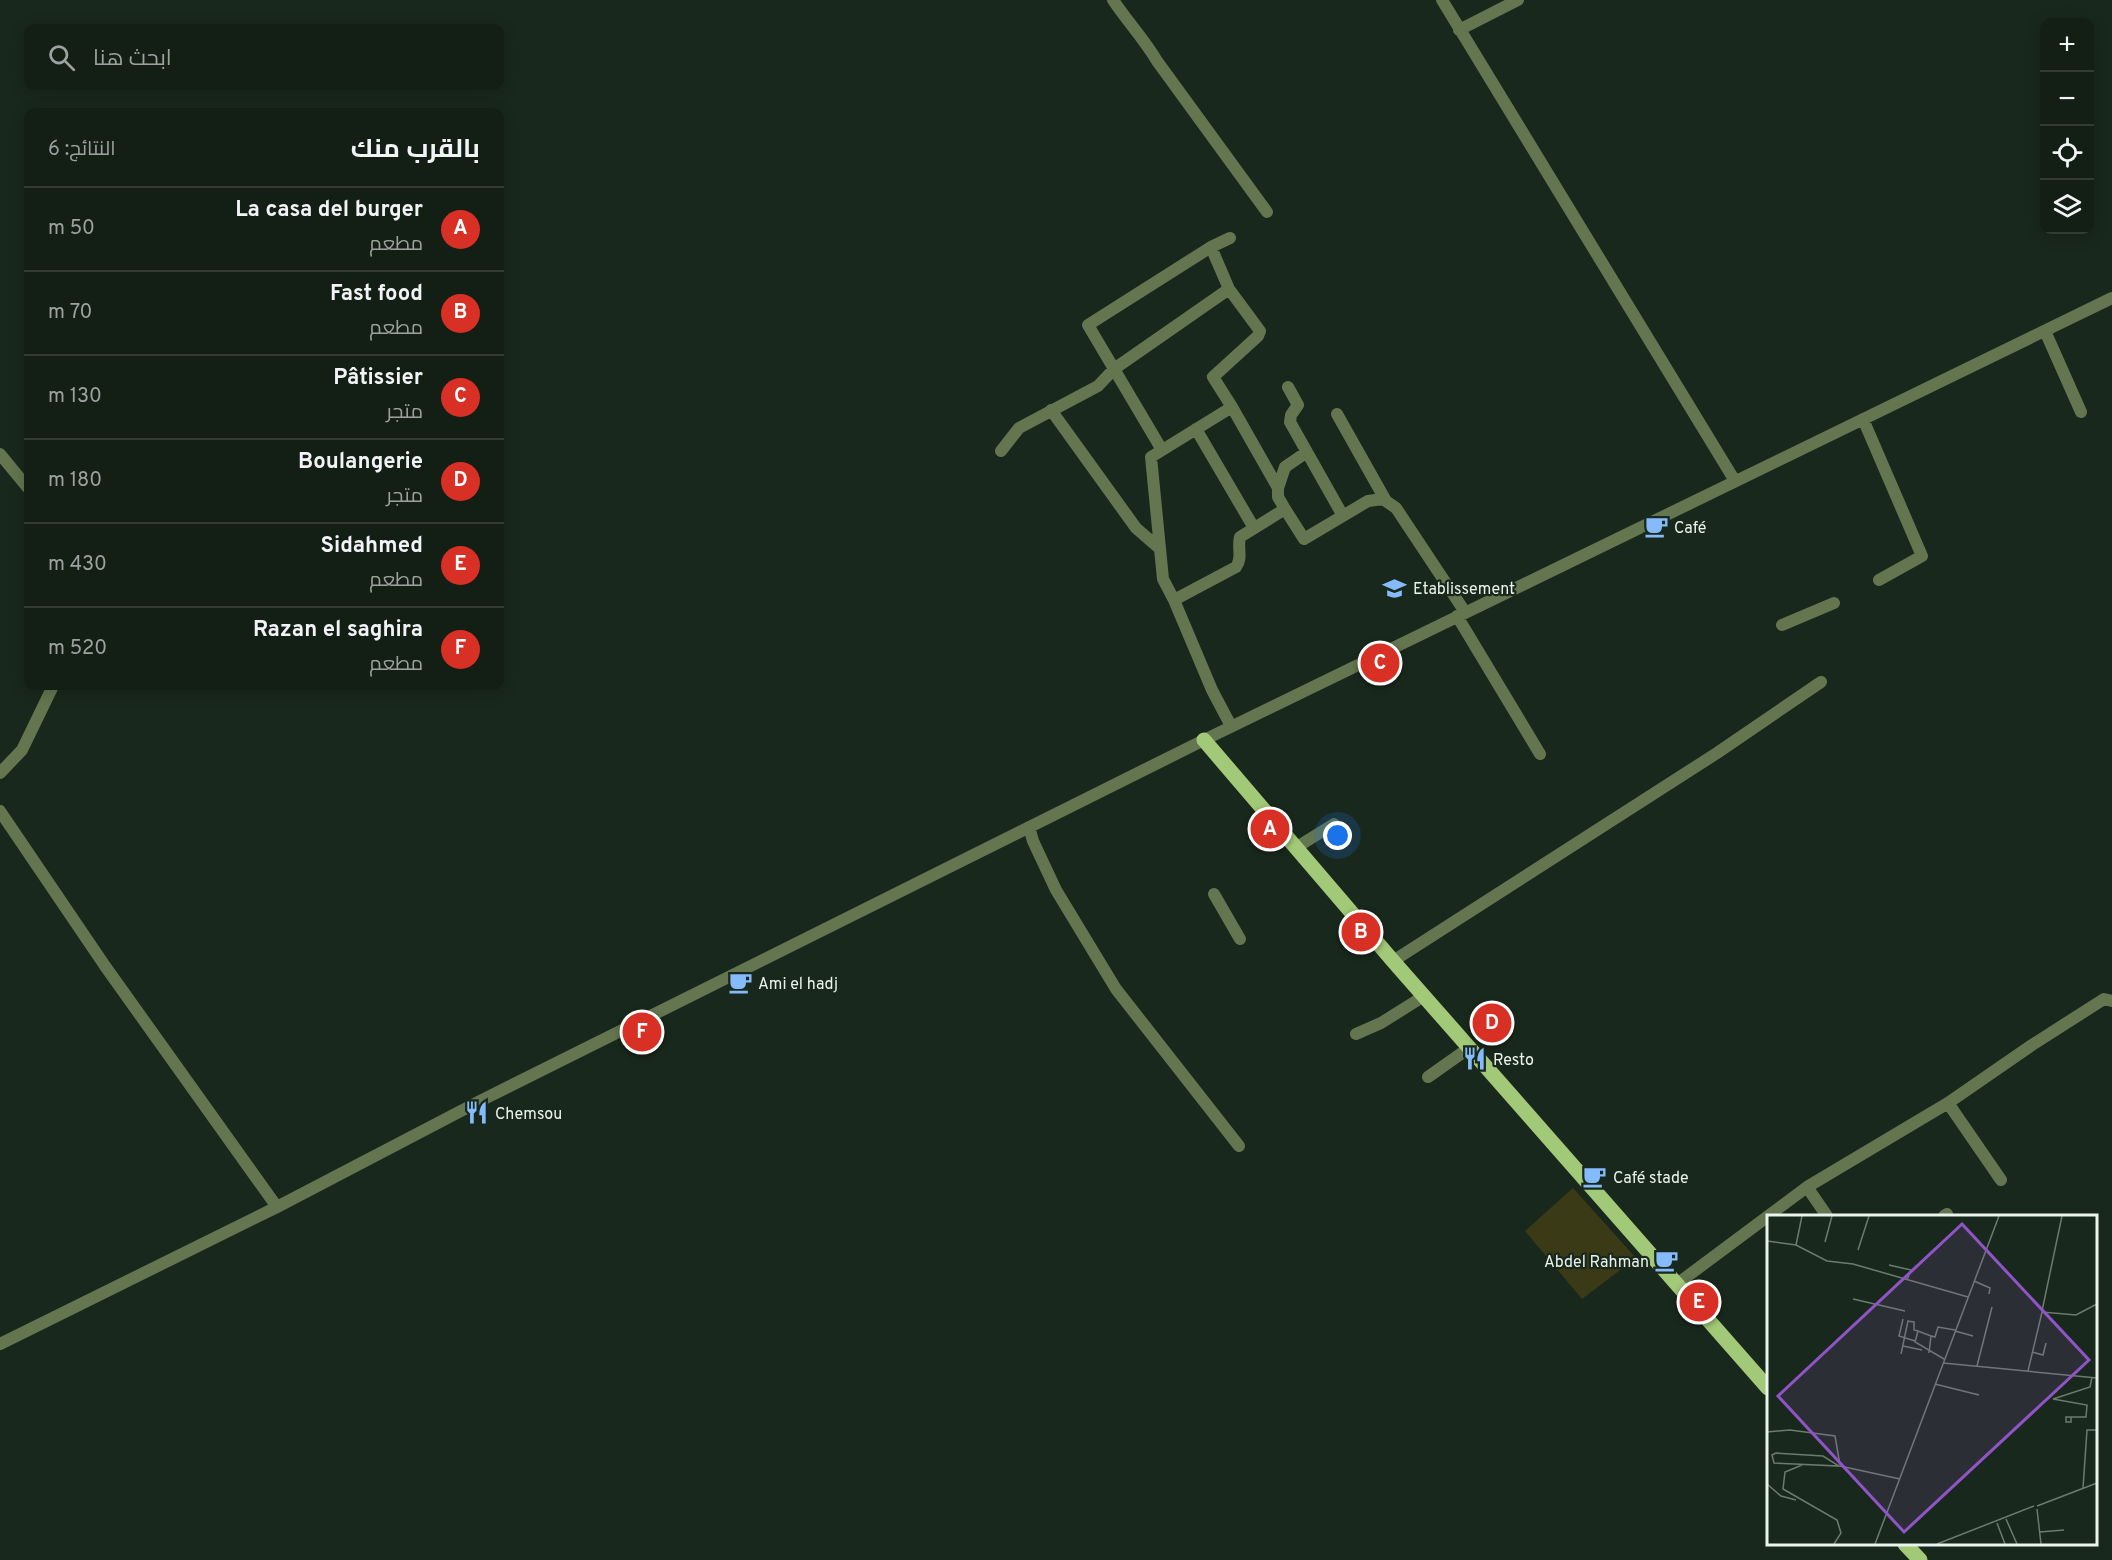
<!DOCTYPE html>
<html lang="ar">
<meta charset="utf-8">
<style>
body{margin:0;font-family:Overpass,Cairo,sans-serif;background:#1c271e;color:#f1f3f6;direction:rtl}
.controls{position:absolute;right:18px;top:18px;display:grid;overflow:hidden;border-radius:12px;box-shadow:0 3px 15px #0003}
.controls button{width:54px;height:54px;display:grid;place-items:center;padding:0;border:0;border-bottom:2px solid #323c34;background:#131e15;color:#f1f3f6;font:30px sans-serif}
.you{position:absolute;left:1338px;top:836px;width:21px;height:21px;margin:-15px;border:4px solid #fff;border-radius:50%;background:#1a73e8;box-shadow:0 0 0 9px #1a73e833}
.badge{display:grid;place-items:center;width:39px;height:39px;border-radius:50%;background:#d93025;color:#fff;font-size:20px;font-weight:700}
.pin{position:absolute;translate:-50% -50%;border:3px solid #fff;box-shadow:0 2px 6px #0006}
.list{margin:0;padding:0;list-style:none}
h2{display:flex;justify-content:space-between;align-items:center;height:78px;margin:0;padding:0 24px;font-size:26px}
h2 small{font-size:20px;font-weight:400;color:#9da2a0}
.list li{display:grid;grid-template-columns:39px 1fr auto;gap:18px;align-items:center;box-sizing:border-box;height:84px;padding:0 24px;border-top:2px solid #323c34}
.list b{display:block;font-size:22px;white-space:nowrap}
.list p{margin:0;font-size:20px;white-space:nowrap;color:#9da2a0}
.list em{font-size:20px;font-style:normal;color:#9da2a0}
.icon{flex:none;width:33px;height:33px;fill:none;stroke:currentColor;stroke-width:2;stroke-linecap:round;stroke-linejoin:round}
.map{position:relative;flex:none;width:2112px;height:1560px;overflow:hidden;direction:ltr}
.search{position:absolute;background:#131e15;box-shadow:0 3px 15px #0003;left:24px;top:24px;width:480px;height:66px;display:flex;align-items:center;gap:15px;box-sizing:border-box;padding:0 21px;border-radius:12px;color:#9da2a0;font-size:22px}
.panel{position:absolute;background:#131e15;box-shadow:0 3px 15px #0003;left:24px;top:108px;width:480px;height:582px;border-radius:12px;direction:rtl}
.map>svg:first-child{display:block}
.pitch{fill:#3a3a17}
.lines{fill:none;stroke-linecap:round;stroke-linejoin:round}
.minor{stroke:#63764f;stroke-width:12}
.major{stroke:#a2c977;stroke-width:15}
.labels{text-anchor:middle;stroke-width:4.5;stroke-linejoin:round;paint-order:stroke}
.poi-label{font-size:16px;fill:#eaf4ec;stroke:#19281c;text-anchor:start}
.inset-road{fill:none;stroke:#6d7a6f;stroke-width:1.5}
.view{fill:#9154c8;fill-opacity:0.15;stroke:#9154c8;stroke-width:3}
.inset-edge{fill:none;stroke:#eaf4ec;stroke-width:3}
</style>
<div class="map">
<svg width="2112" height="1560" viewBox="0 0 2112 1560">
<rect width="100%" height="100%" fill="#19281c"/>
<path class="pitch" d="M1573 1188 1636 1258 1582 1299 1525 1231Z"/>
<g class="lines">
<path class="minor" d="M1113 0C1127 21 1144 39 1157 61L1267 212
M1442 0 1735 481
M1459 30 1518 0
M1230 238 1211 247 1229 289 1260 331 1258 336 1213 377 1232 407
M2045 331 2081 412
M1288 387 1298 405 1291 415 1290 422 1343 516
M1051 410 1136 528 1159 548
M1337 414 1386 501
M1863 419 1922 556 1879 580
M1196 429 1254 528
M1162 450 1088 325 1211 247
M1001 451 1019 428 1098 386 1114 369 1229 289
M0 454 28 488
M1278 488 1285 467 1307 452
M1174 600 1236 567C1243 558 1237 548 1240 537L1285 509 1304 539 1368 501 1383 499 1396 508 1465 612
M1457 616 1540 754
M1782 625 1834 603
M1231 726 1212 690 1174 600 1163 579 1151 457 1232 407 1278 488V497L1285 509
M0 773 22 750 53 686
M0 811 105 966 277 1207
M1029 827 1033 841 1056 890 1116 989 1239 1146
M1297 847 1334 824
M1214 894 1240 939
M1393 961 1717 753 1821 682
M1356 1034 1381 1023 1424 996
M1428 1077 1469 1048
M1948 1103 2001 1180
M1807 1187 1827 1216
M1944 1216 1947 1214
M1677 1284 1807 1187 1948 1103 2032 1045 2104 999 2112 1001
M0 1344 277 1207 480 1101 1204 740 2112 298"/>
<path class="major" d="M1204 740 1393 961 1768 1388
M1905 1544 1920 1560"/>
</g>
<defs>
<symbol id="cafe-bare" viewBox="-9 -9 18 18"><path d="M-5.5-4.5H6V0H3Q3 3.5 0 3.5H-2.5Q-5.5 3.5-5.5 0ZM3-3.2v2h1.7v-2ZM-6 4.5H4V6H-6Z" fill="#86bbfb" stroke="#19281c" stroke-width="2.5" paint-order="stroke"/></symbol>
<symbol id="school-bare" viewBox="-9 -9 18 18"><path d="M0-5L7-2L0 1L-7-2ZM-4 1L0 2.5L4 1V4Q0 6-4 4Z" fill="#86bbfb" stroke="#19281c" stroke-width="2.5" paint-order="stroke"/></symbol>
<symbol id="restaurant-bare" viewBox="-9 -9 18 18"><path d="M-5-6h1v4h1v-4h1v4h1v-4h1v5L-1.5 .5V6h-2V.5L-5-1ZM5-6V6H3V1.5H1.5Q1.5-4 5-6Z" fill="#86bbfb" stroke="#19281c" stroke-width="2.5" paint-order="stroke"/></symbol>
</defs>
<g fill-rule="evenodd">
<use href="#cafe-bare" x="1640" y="510" width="33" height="33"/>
<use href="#school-bare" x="1378" y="572" width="33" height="33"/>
<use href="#cafe-bare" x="724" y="966" width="33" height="33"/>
<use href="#restaurant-bare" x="1458" y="1042" width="33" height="33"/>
<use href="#restaurant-bare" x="460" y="1096" width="33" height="33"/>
<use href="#cafe-bare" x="1578" y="1160" width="33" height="33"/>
<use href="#cafe-bare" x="1650" y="1244" width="33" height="33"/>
</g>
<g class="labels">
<g class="poi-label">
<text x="1674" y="533">Café</text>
<text x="1413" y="594">Etablissement</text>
<text x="758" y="989">Ami el hadj</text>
<text x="1493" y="1065">Resto</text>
<text x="495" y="1119">Chemsou</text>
<text x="1613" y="1183">Café stade</text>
<text x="1649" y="1267" text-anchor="end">Abdel Rahman</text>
</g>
</g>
<g transform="translate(1767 1215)">
<rect width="330" height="330" fill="#19281c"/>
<path class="inset-road" d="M0 26 29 30 60 46 86 49 201 82M58 27 65 1M29 30 35 1M91 35 102 1M122 50 144 55 140 65M207 66 223 73 222 79M86 84 138 96M275 96 295 1M136 104 132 121 148 126M140 106 147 107V115L151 116M188 116 206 121M164 121 151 116 148 127 177 144M136 131 155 135M265 137 276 140 279 128M162 138 164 121 168 122 171 112 188 115M134 139 141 106M176 148 330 163M210 151 225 92M261 156 275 97 309 100 330 89M168 169 212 180M304 202V207H299V202H319L320 190 286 184 323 172 325 162M0 217 23 215 68 221 73 250M9 238 56 241 72 251 7 248 5 240ZM35 250 18 257 16 274 70 305 74 318 67 329M73 251 133 264M0 269 14 281 29 285M316 273 320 215H330M270 291 330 268M270 294 274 329M239 304 250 329M230 308 238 329M273 317 297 315M108 329 232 1M170 329 267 291"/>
<path class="view" d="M195 9 322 145 137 317 11 181Z"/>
<rect width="330" height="330" class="inset-edge"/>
</g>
</svg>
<div class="controls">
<button>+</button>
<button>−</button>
<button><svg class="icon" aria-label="locate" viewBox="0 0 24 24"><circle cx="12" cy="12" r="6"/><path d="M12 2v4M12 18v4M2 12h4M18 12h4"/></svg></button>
<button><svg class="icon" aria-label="layers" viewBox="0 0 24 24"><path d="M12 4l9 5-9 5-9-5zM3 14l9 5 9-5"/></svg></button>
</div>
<div class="you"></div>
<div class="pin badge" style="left:1270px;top:829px">A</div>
<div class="pin badge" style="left:1361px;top:932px">B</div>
<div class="pin badge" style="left:1380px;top:663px">C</div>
<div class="pin badge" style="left:1492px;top:1023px">D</div>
<div class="pin badge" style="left:1699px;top:1302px">E</div>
<div class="pin badge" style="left:642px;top:1032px">F</div>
<div class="search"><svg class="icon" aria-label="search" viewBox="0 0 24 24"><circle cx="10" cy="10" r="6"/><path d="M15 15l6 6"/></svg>ابحث هنا</div>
<section class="panel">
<h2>بالقرب منك<small>النتائج: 6</small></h2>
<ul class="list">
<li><span class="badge">A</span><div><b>La casa del burger</b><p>مطعم</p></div><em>50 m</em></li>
<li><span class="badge">B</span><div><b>Fast food</b><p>مطعم</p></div><em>70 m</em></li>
<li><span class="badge">C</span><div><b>Pâtissier</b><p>متجر</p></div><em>130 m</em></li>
<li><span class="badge">D</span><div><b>Boulangerie</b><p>متجر</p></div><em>180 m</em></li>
<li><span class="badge">E</span><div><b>Sidahmed</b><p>مطعم</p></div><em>430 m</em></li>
<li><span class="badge">F</span><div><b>Razan el saghira</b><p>مطعم</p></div><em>520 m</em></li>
</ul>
</section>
</div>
